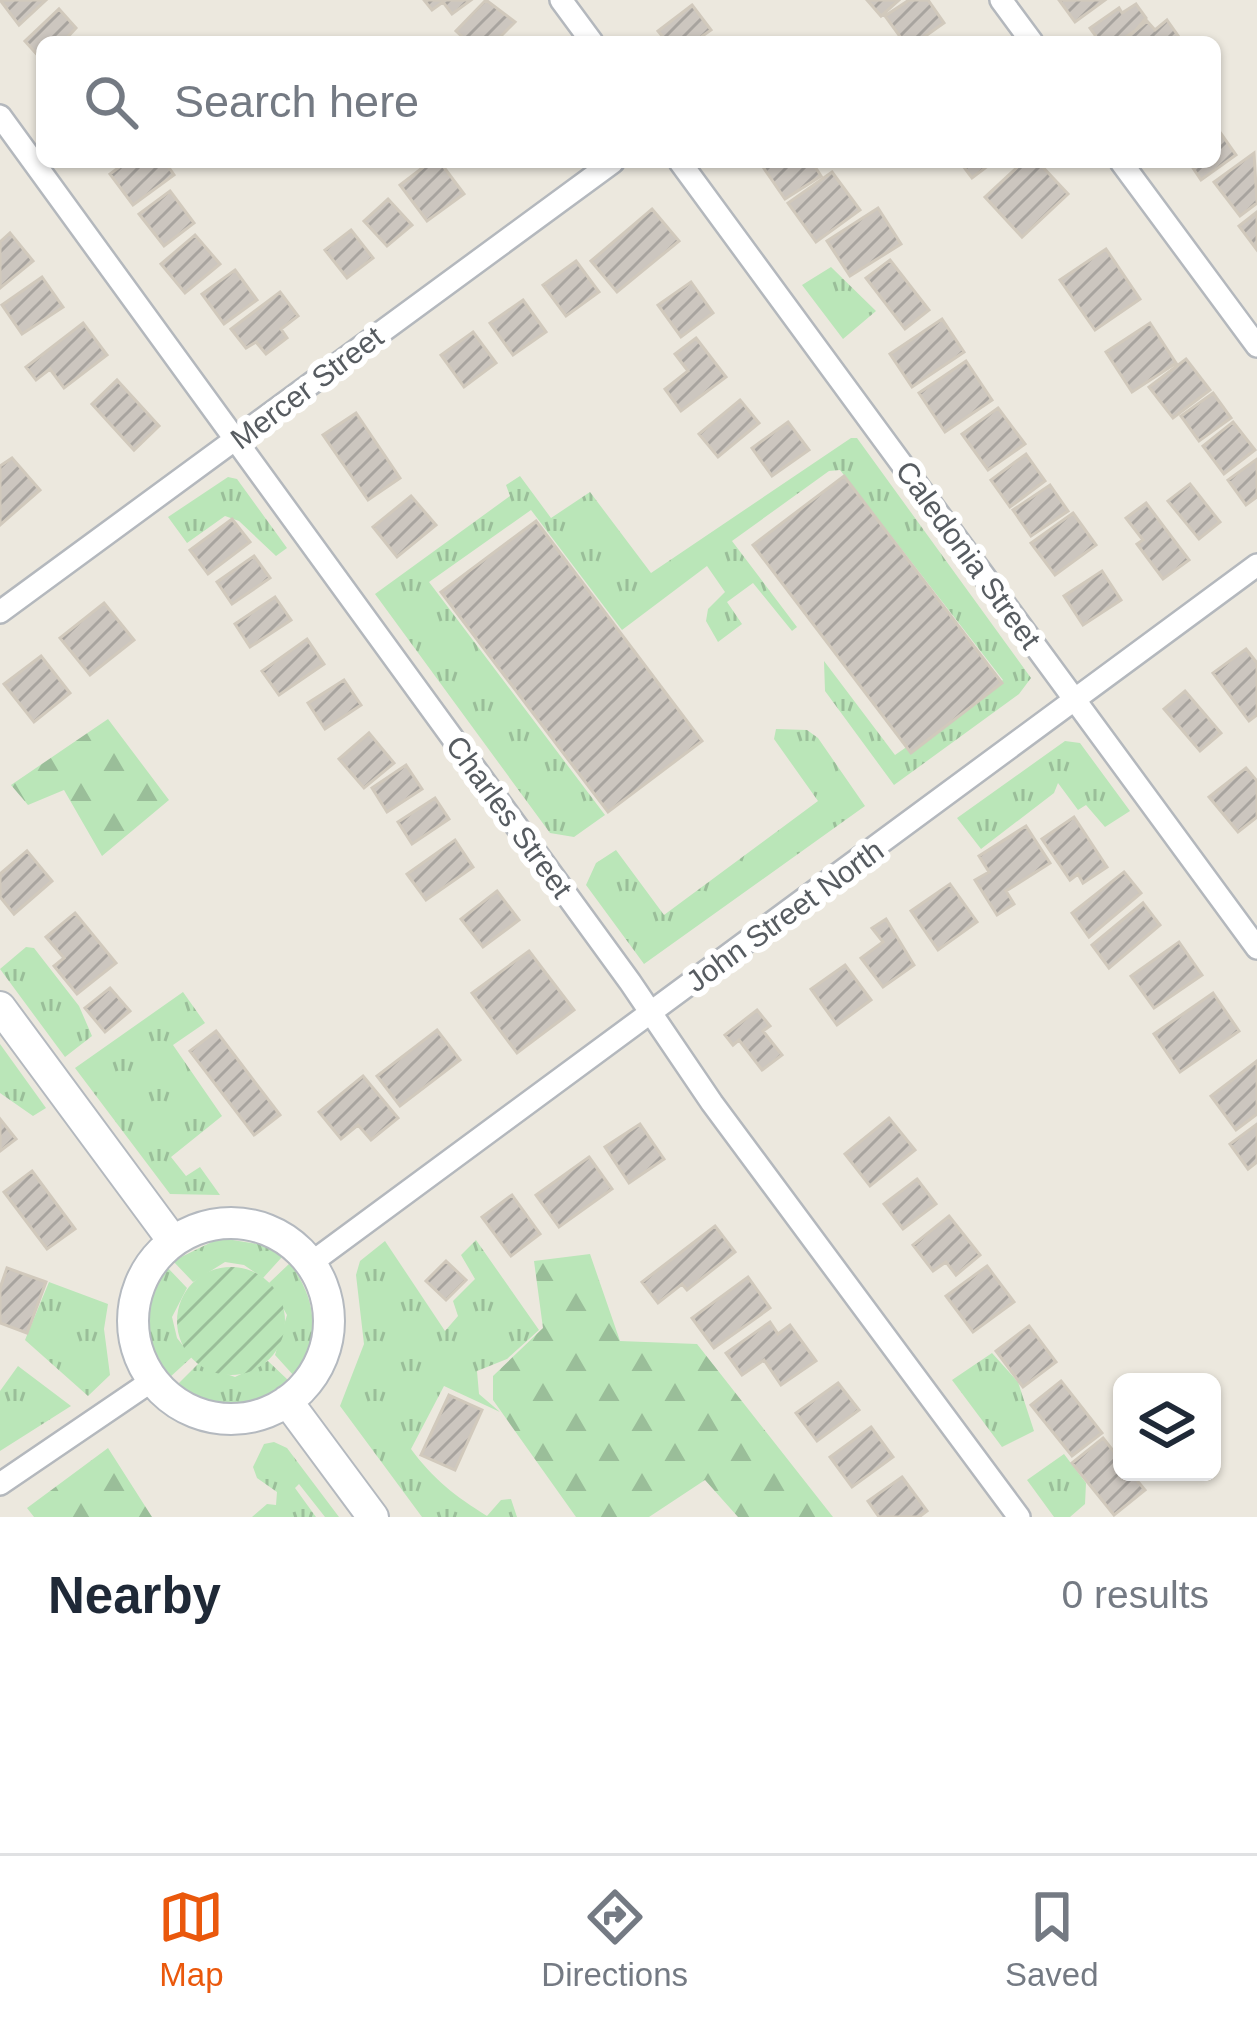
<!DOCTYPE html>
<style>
body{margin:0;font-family:Arial,sans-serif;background:#f6f6f7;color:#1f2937}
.controls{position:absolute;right:36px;bottom:36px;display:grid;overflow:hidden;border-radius:18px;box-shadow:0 3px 9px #0004}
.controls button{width:108px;height:108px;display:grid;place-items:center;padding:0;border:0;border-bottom:3px solid #e0e1e3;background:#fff;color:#1f2937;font:60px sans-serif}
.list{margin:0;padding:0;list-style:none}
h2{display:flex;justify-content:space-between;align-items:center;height:156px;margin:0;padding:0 48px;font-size:51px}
h2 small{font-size:39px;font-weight:400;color:#747a83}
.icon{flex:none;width:66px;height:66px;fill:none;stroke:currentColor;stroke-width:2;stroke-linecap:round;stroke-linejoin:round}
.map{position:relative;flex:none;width:1257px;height:1517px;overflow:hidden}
.search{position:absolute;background:#fff;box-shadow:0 3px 9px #0004;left:36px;right:36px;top:36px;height:132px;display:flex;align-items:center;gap:30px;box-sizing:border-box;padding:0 42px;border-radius:18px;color:#747a83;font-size:45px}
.sheet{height:336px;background:#fff}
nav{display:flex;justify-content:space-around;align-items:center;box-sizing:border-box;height:168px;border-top:3px solid #e0e1e3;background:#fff;font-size:33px;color:#747a83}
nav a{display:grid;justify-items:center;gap:6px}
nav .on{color:#ea580c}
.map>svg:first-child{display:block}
.grass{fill:url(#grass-tufts)}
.forest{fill:url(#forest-firs)}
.garden{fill:url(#garden-furrows)}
.building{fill:url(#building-hatch);stroke:#d1c9bc;stroke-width:3}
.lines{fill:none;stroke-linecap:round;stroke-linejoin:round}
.street-casing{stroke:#b4b8bd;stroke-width:26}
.secondary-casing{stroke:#b4b9bf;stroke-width:34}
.street{stroke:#fff;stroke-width:21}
.secondary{stroke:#fff;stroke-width:30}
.labels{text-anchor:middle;stroke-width:12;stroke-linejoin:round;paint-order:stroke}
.street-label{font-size:30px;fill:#575c61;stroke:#fff}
</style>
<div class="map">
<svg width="1257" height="1517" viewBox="0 0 1257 1517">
<defs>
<pattern id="grass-tufts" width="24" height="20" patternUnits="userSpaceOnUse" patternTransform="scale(3)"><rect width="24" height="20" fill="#bae6b8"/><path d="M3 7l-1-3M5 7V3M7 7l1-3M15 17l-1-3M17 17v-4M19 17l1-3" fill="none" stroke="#9abe99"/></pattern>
<pattern id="forest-firs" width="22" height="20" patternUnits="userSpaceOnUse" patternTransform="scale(3)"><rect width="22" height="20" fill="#bae6b8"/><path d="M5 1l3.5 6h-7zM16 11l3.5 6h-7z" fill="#9abe99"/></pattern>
<pattern id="garden-furrows" width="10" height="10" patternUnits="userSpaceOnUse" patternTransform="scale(3)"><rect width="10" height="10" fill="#bae6b8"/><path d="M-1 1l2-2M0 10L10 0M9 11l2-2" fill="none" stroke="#9abe99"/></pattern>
<pattern id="building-hatch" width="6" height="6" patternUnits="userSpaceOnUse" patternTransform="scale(3)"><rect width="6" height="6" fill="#ccc6bf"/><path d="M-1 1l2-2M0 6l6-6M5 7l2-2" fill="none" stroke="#a8a49f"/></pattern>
</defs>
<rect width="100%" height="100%" fill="#ece8de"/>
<path class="grass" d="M831 267 876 311 843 339 802 285Z
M851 438H857L1031 678 1019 694 894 785 825 691 824 661 895 755 1003 680 840 470 829 471 732 541 797 627 792 631 753 583 727 602 742 624 718 642 706 621 708 609 725 592 707 566 622 630 531 510 429 582 605 815 574 837 550 833 375 594 510 496 506 485 520 476 551 518 590 492 651 573Z
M228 477 237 479 287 548 276 556 239 521 225 516 187 543 168 517Z
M776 729 807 730 818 738 865 806 644 964 586 885 596 863 616 850 664 915 818 801 774 739Z
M1065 741 1080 743 1130 811 1105 827 1086 805 1078 810 1058 783 1054 793 981 849 957 818Z
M26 947 34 948 79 1006 92 1036 65 1057 0 969Z
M183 992 205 1023 173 1045 222 1116 171 1157 186 1176 200 1167 220 1195 170 1194 75 1068Z
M0 1044 46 1108 33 1116 0 1093Z
M220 1238 264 1245 282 1257 263 1278 244 1265 225 1262 193 1282 173 1261Z
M476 1240 539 1330 507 1359 477 1371 479 1394 500 1412 444 1386 411 1449C433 1479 455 1496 487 1516L501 1500 511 1499 517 1517H422L340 1406 364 1344 356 1275 360 1261 385 1241 445 1331 458 1316 453 1301 475 1279 461 1255Z
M290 1263C317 1301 321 1336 295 1377L275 1355 287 1315 269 1283Z
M167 1267 187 1288 172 1317 177 1338 192 1357 169 1378C144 1344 137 1301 167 1267Z
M49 1282 108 1304 104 1329 110 1375 88 1396 25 1340Z
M992 1353 1018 1382 1034 1431 1002 1447 952 1380Z
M268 1361 289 1381C257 1414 212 1410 176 1386L198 1364 235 1377Z
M18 1366 71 1406 0 1451V1391Z
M274 1442 287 1448 339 1517H325L299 1484 295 1488 316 1517H252L267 1504 276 1505 277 1492 257 1478 253 1467 264 1444Z
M1064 1454 1086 1483 1085 1504 1070 1517H1054L1027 1480Z"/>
<path class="forest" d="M108 719 169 800 102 856 64 790 28 805 11 785Z
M590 1254 620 1341 697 1344 833 1517H738L705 1480 649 1517H576L493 1400V1376L543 1328 534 1261Z
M108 1448 152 1517H34L27 1508Z"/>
<path class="garden" d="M177 1321a54 54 0 1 1 108 0a54 54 0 1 1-108 0Z"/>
<path class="building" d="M0 0H46L19 25Z
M424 0H471L452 14 443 2 432 10Z
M486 0 515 22 495 42H468L456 31Z
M867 0H899L881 16Z
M909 0H928L944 23 917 42H904L885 16Z
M1059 0H1105L1075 22Z
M1136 4 1146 18 1136 30 1119 42H1100L1090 28 1119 8 1122 13Z
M692 5 711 30 694 42H667L658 31Z
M59 9 76 28 63 42H42V60L25 41Z
M1167 20 1179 37 1176 42H1122L1147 21 1155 30Z
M1215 125 1236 155 1201 180 1189 162H1215Z
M1254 153 1257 203 1240 216 1214 182Z
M126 162H165L174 175 133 205 110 174Z
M430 162H440L464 194 427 221 400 185Z
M771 162H812L821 176 785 199 763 167Z
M960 162H993L972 178Z
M1023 162H1038L1068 194 1022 237 985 197Z
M832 172 860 210 816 242 788 203Z
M170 191 194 223 164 246 139 214Z
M388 199 412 225 387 246 364 221Z
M878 208 901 244 850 276 827 241Z
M652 209 679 241 617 292 591 261Z
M1257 212V250L1239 226Z
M351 230 373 258 347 278 325 250Z
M10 233 33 261 0 288V242Z
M195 235 220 264 185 293 161 264Z
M1106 249 1140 299 1095 330 1060 280Z
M890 260 929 310 905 329 866 278Z
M576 261 599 292 566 316 543 285Z
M235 270 257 300 224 324 202 294Z
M42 277 63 307 22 334 2 305Z
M691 282 713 313 681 337 658 305Z
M280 292 298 316 281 329 287 338 266 354 256 342 246 348 231 329Z
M523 300 546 332 513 355 490 323Z
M942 319 964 352 912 387 890 354Z
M83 323 107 355 64 388 50 369 36 380 26 367Z
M1150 323 1176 363 1132 392 1106 352Z
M473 332 496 363 464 387 441 355Z
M696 338 726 377 681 411 665 389 688 371 675 354Z
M1186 359 1210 390 1173 418 1149 387Z
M966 361 992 400 945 432 919 393Z
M117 380 159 426 134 450 92 404Z
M1213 393 1231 418 1199 441 1181 416Z
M740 400 759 423 718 457 699 434Z
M998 408 1025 444 988 470 962 434Z
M356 413 400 478 368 500 323 435Z
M788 422 809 450 772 476 752 448Z
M1233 422 1255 450 1224 474 1203 446Z
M1026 454 1045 481 1010 507 991 480Z
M12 458 40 490 0 525V466Z
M1257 459V497L1246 505 1228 480Z
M844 476 1002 683 911 753 753 545Z
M1190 484 1220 522 1199 539 1168 501Z
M1050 485 1068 511 1031 536 1013 510Z
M411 496 436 525 397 557 373 527Z
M1146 503 1189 560 1163 579 1137 544 1143 540 1126 518Z
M1073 513 1096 545 1055 575 1031 543Z
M232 519 250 542 208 574 190 550Z
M536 521 702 741 608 812 441 592Z
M254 556 270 578 232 604 217 582Z
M1102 571 1121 600 1083 625 1064 596Z
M275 597 291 620 250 647 235 624Z
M104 603 134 640 90 675 60 638Z
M307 639 324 664 279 695 262 671Z
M1246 649 1257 663V715L1249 721 1213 673Z
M41 656 70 693 34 722 4 684Z
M344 680 361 705 325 729 308 703Z
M1185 691 1221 733 1200 751 1164 709Z
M369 733 394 763 364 788 339 759Z
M406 765 422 789 387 812 372 788Z
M1246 768 1257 781V817L1238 832 1209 797Z
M435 798 449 819 412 844 398 822Z
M1074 817 1107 867 1083 883 1078 874 1070 880 1042 839Z
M1026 826 1050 863 1006 891 1014 904 997 915 975 880 989 872 979 856Z
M455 840 473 867 426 900 407 874Z
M27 851 52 881 14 914 0 897V874Z
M1124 872 1141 893 1089 937 1072 913Z
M950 884 977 922 938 950 911 911Z
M497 891 519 920 483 947 461 919Z
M1143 903 1160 925 1109 968 1092 945Z
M75 913 116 963 77 994 54 966 64 958 46 937Z
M886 919 914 965 883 987 861 958 883 942 872 928Z
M1179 942 1202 975 1154 1008 1131 976Z
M529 951 574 1010 517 1053 472 993Z
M845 965 871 1000 837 1025 811 989Z
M110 988 130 1011 105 1032 85 1008Z
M1213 993 1239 1031 1180 1072 1154 1034Z
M757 1010 770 1026 763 1031 782 1055 762 1070 739 1040 733 1045 725 1035Z
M437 1030 460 1060 400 1106 377 1076Z
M216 1031 280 1115 254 1135 190 1051Z
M1257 1061V1114L1236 1130 1211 1096Z
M363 1076 398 1118 371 1140 358 1125 341 1139 319 1112Z
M889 1118 915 1150 870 1186 845 1154Z
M0 1119 16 1139 0 1151Z
M640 1124 664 1159 629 1183 605 1147Z
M1257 1124V1162L1248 1169 1230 1144Z
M589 1157 612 1189 559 1227 536 1195Z
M32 1171 75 1229 47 1249 4 1192Z
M917 1179 936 1204 903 1229 884 1204Z
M512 1195 540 1234 511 1256 482 1217Z
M949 1216 980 1255 956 1275 946 1262 933 1271 913 1245Z
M715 1226 735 1252 687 1290 682 1284 658 1303 642 1282Z
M446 1261 466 1280 446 1300 426 1281Z
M987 1266 1014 1302 973 1332 946 1296Z
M7 1268 46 1282 27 1333 0 1323V1288Z
M748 1277 770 1308 714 1348 692 1318Z
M770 1322 778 1334 790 1325 816 1361 781 1385 764 1360 742 1375 726 1353Z
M1029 1326 1056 1362 1023 1387 996 1351Z
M1061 1381 1102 1433 1072 1456 1031 1405Z
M838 1383 859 1410 817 1441 796 1413Z
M449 1395 482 1410 455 1470 421 1455Z
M871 1427 893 1457 852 1487 830 1457Z
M1103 1438 1122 1462V1472H1130L1145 1490 1114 1515 1072 1463Z
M902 1477 927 1511 919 1517H879L868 1501Z"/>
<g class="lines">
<defs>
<path id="street" d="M561 0 592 42
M1001 0 1032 42
M0 116 630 982 712 1103 1019 1517
M680 162 1257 948
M1121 162 1257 346
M0 612 613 162
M311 1263 1257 565
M0 1484 153 1380"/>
<path id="secondary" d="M0 1007 173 1241
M133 1321a98 98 0 1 1 196 0a98 98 0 1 1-196 0Z
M287 1401 373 1517"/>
</defs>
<use href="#street" class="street-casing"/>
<use href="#secondary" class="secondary-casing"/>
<use href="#street" class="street"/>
<use href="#secondary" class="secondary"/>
</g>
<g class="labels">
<g class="street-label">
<text transform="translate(307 388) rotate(-37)" y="10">Mercer Street</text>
<text transform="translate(968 555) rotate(54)" y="10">Caledonia Street</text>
<text transform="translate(509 817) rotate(54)" y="10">Charles Street</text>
<text transform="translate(785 916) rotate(-36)" y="10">John Street North</text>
</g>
</g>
</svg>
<div class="controls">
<button><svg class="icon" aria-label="layers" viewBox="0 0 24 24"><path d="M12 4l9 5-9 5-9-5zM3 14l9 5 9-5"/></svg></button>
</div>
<div class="search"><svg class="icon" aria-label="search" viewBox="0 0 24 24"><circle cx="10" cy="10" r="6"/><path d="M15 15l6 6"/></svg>Search here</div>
</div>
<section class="sheet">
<h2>Nearby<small>0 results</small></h2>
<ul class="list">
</ul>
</section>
<nav>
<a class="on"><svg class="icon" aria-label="map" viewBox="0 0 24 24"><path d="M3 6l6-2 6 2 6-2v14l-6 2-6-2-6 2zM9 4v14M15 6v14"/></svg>Map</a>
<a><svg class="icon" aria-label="directions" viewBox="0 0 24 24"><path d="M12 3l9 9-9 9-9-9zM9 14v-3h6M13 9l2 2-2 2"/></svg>Directions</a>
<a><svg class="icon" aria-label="saved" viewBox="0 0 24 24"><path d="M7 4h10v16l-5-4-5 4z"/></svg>Saved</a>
</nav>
